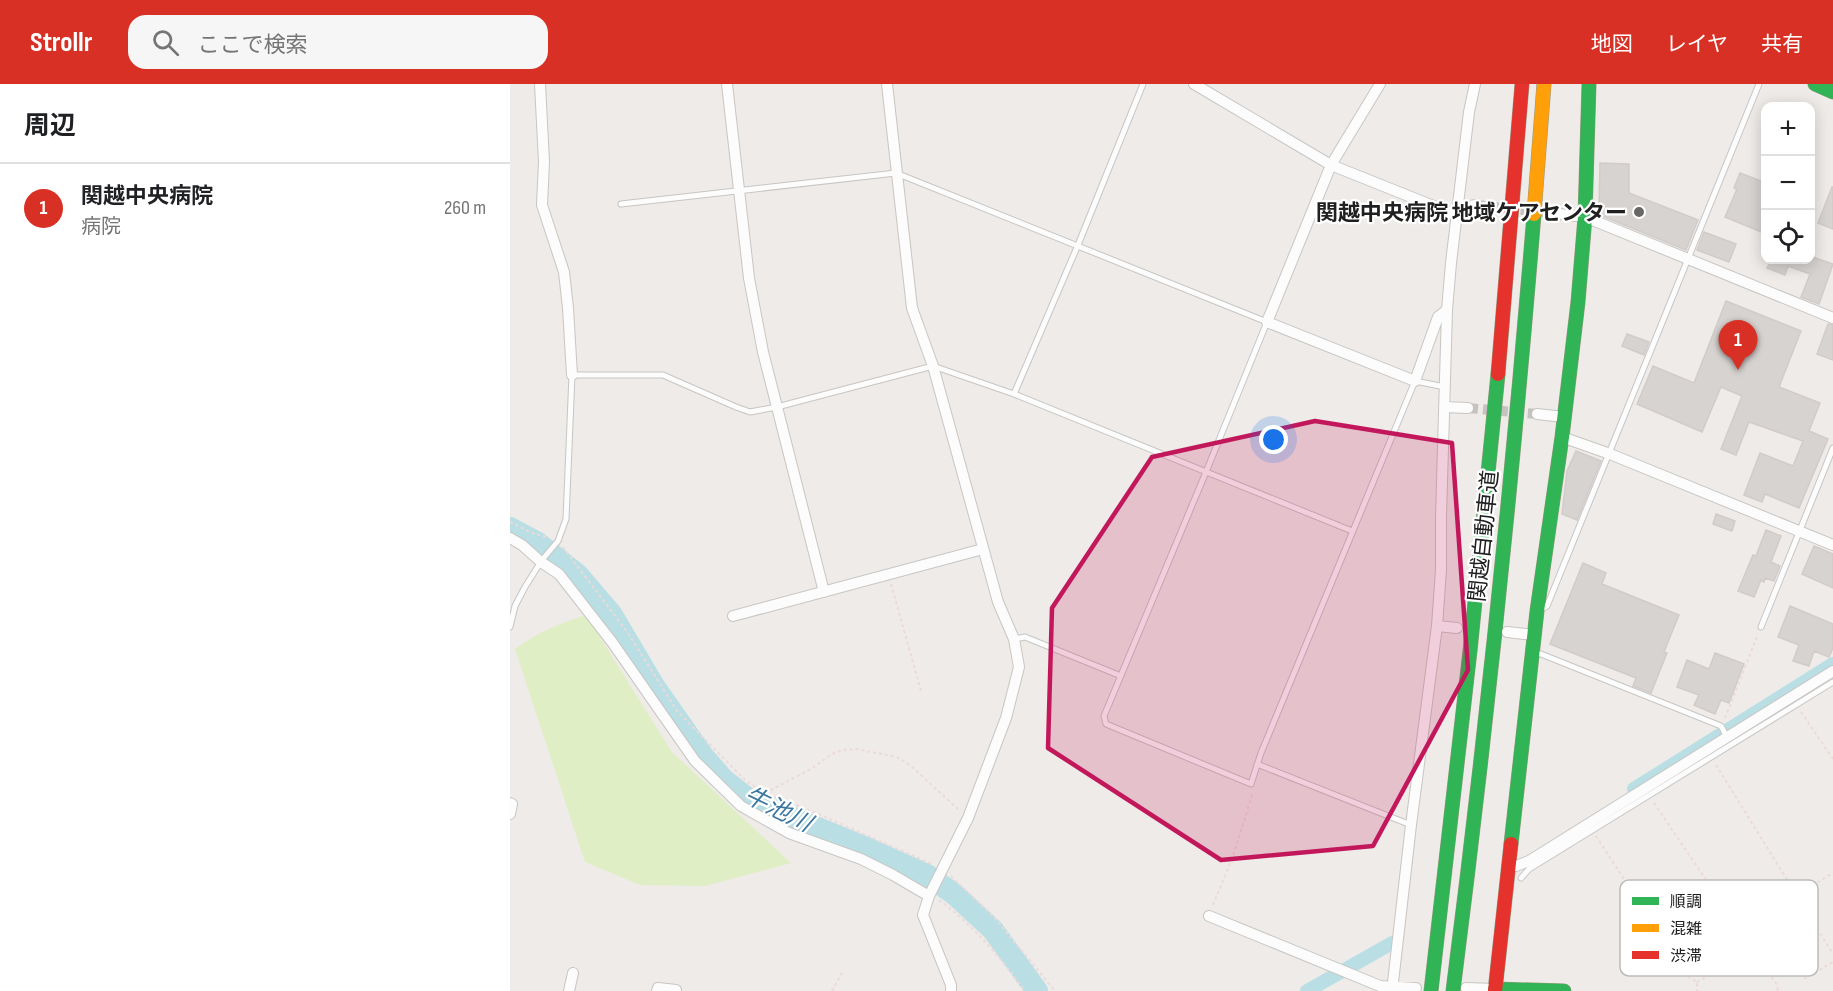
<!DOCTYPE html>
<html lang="ja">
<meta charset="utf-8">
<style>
body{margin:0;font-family:"Sofia Sans Condensed","Noto Sans JP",sans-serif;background:#f6f6f6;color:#202124}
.controls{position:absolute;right:18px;top:18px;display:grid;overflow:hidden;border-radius:12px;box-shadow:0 3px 15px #0003}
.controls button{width:54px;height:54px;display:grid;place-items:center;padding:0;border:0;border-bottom:2px solid #e0e0e0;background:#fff;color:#202124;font:30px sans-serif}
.you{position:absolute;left:764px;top:356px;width:21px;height:21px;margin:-15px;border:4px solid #fff;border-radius:50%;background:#1a73e8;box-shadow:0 0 0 9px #1a73e833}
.badge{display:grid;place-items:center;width:39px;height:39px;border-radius:50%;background:#d93025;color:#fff;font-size:20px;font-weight:700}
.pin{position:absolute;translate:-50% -50px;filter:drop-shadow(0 2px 3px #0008)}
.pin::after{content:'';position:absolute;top:32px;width:21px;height:18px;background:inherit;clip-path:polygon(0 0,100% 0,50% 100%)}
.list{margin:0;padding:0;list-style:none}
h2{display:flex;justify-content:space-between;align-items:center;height:78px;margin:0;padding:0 24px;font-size:26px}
h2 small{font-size:20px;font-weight:400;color:#757577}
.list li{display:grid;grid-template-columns:39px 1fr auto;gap:18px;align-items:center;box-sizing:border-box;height:90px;padding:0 24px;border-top:2px solid #e0e0e0}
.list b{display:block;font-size:22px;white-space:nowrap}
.list p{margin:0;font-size:20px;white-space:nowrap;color:#757577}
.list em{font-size:20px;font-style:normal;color:#757577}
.icon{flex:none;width:33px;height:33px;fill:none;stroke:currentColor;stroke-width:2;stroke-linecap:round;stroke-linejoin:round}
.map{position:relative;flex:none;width:1323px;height:907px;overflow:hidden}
header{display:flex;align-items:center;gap:36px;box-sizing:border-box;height:84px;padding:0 30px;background:#d93025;color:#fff}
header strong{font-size:28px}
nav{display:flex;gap:33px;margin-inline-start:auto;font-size:21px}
.search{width:420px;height:54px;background:#f6f6f6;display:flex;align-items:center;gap:15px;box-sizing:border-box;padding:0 21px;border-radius:18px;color:#757577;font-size:22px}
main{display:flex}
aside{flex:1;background:#fff}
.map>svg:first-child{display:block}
.grass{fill:#dfeec4}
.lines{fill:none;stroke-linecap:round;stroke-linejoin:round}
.canal{stroke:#b9dfe4;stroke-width:14}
.river{stroke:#b9dfe4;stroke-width:22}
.building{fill:#d7d3d1;stroke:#d1ccc9;stroke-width:1.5}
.street-tunnel{stroke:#c5c2c0;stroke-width:10;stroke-dasharray:10 5;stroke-linecap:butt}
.lane-casing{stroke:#c7c6c4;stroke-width:7}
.street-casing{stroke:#c7c6c4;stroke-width:12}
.fast-casing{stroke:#99987f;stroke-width:15}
.slow-casing{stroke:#99987f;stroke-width:15}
.jam-casing{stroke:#99987f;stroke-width:15}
.path{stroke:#ecd9d9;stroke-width:2;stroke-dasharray:3 3;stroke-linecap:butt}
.lane{stroke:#fcfcfc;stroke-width:5}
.street{stroke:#fcfcfc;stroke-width:10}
.fast{stroke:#30b455;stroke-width:14}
.slow{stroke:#ff9f0a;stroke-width:14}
.jam{stroke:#e5322d;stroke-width:14}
.marked{fill:#c2185b;fill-opacity:0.2;stroke:#c2185b;stroke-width:4.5;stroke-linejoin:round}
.poi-dot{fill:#686766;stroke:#fff;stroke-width:2}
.labels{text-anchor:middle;stroke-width:4.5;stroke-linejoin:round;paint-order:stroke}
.poi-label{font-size:22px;font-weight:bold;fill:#202020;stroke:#fff;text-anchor:end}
.street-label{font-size:22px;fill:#202020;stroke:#fff}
.water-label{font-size:24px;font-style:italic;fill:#3b77a0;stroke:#fff}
.key{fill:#fff;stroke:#bcbcbc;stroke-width:1.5}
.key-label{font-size:16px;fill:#202020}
</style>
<header>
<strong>Strollr</strong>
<div class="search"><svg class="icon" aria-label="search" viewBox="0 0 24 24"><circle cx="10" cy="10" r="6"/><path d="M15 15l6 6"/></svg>ここで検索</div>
<nav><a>地図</a><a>レイヤ</a><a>共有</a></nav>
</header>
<main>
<aside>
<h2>周辺<small></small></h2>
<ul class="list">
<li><span class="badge">1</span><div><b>関越中央病院</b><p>病院</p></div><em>260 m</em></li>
</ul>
</aside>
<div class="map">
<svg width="1323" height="907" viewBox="0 0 1323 907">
<rect width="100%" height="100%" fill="#eeebe8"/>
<path class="grass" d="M76 531 162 668 281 779 195 802 130 801 75 778 5 565C27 549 50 539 76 531Z"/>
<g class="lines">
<path class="canal" d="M1124 705 1323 580
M797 907 882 859"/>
<path class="river" d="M0 444 28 459 67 490 102 531 144 602 193 672 214 696 237 714 261 725 359 765 417 791 444 810 483 846 527 907"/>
</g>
<path class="building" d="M1090 79 1119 80V109L1188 136 1176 166 1092 132 1089 125Z
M1230 89 1256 99V150L1215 133 1227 105 1224 104Z
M1322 103H1323V145L1308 139Z
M1194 148 1226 160 1219 178 1187 166Z
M1300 172 1323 180 1309 220 1291 213 1300 190 1278 182 1275 191 1257 184 1261 176H1300Z
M1216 217 1291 247 1269 303 1310 319 1299 347 1318 355 1289 424 1255 410 1252 418 1234 411 1250 369 1283 382 1293 357 1239 338 1226 371 1211 365 1232 312 1211 303 1192 348 1127 320 1143 282 1184 299Z
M1318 240 1323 241V276L1307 270Z
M1117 250 1139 258 1134 271 1112 262Z
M1066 367 1091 377 1067 436 1052 430 1057 387Z
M1206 430 1225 437 1222 447 1203 440Z
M1256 446 1271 452 1261 478 1270 482 1264 497 1255 494 1254 498 1251 496 1244 513 1228 507 1243 471 1246 472Z
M1304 462 1323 470V504L1292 490Z
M1073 479 1096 489 1092 500 1169 531 1154 568 1157 569 1141 609 1123 602 1126 594 1040 560Z
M1280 522 1323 540V564L1319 573 1304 567 1299 582 1283 577 1289 561 1268 553Z
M1205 569 1234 580 1219 619 1211 616 1205 630 1184 621 1189 611 1167 603 1177 576 1199 585Z"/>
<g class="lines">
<path class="street-tunnel" d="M966 121 1049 130
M958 324 1027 330"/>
<defs>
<path id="lane" d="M111 120 386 89 757 238 696 388 594 632 596 640 741 700 751 669 905 297 935 303
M504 310 568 161 633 0
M1030 526 1037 522 1249 0
M0 543 5 522 15 503 32 476 48 457 56 435 62 291H153L226 323 240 328 267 323 423 282 504 310 842 447
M1251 543 1323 364
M504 555 515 553 611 592
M1023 569 1031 570 1211 642 1217 653
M747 680 901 741
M1011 794 1019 785 1323 598"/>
<path id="street" d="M30 0 34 78 32 121 54 188 58 224 62 291
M217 0 239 194 253 268 314 508
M377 0 402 224 423 282 488 518 504 555 509 583 496 634 458 734 419 812 413 831 441 901V907
M684 0 821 81 941 129 948 124 966 121
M870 0 821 81 757 238 905 297 928 233 937 226
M1049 130 1075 133 1323 234
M934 323 958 324
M1027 330 1054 333
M1052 353 1100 370 1323 461
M0 454 12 461 31 478 49 490 102 558 185 677 231 722 279 749 351 775 383 791 419 812
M223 532 473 465
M927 542 947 544
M997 548 1024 551
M0 719 2 720 0 730
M998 782H1006L1019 777 1323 587
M699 832 870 902 906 904
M956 904 985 905
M59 907 63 889
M147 907 148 904 166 906
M882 907 901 741 927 542 931 486V433L937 226 941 179 959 28 965 0"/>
<path id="fast" d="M1305 0 1323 8
M1001 760 1027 527 1052 353 1068 218 1075 133 1079 0
M985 905 1054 907
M921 907 960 567 988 290
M943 907C976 649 1003 390 1024 130"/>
<path id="slow" d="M1024 130 1034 0"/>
<path id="jam" d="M988 290 1012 0
M985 907 1001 760"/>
</defs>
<use href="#lane" class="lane-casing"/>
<use href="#street" class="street-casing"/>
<use href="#fast" class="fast-casing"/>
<use href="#slow" class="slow-casing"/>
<use href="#jam" class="jam-casing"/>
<path class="path" d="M0 438 22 449 39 454
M53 463 118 549 167 627 236 697 255 709 306 729 422 780
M381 500 411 607
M1291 628 1323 675
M1215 634 1248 550
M1206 681 1323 870
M255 709 301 685 322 670 332 666 346 665 387 673 401 682 448 725
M1144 719 1267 901 1268 907
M1086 752 1177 892 1187 898V907
M441 792 484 833 545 907
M1287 811 1323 789
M429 816C464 842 490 873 515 907
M703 821 723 772 743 708
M1294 895 1323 878
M1187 898 1243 866 1299 830
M322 907 333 887"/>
<use href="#lane" class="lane"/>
<use href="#street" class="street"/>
<use href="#fast" class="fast"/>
<use href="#slow" class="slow"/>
<use href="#jam" class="jam"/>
</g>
<path class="marked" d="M805 337 942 359 958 586 863 762 711 776 538 664 542 524 642 373Z"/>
<circle class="poi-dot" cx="1129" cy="128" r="6"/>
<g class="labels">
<g class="poi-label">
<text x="1117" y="136">関越中央病院 地域ケアセンター</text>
</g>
<g class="street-label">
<text transform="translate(973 452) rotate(-84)" y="8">関越自動車道</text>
</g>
<g class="water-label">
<text transform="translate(268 725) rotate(26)" y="8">牛池川</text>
</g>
</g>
<rect x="1110" y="796" width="198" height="96" rx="9" class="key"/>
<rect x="1122" y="813" width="27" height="8" fill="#30b455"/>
<rect x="1122" y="840" width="27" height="8" fill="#ff9f0a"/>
<rect x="1122" y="867" width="27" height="8" fill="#e5322d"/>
<g class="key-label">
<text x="1160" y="823">順調</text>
<text x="1160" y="850">混雑</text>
<text x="1160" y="877">渋滞</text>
</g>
</svg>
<div class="controls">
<button>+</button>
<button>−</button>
<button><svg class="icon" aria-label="locate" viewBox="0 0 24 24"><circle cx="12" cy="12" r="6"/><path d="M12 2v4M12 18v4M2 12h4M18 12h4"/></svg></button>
</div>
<div class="you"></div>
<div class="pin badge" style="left:1228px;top:286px">1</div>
</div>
</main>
